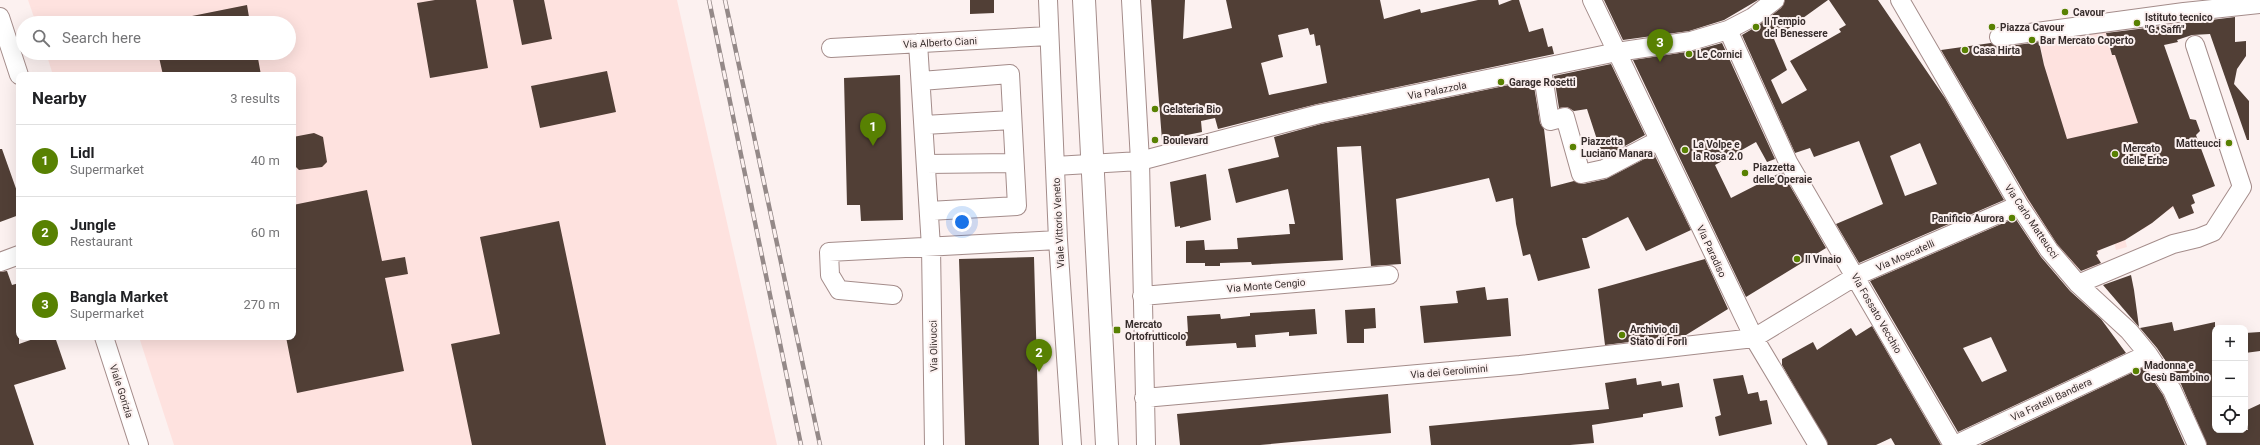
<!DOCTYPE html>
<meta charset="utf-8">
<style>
body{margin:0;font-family:Roboto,sans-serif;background:#f6f6f6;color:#202124}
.controls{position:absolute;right:12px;bottom:12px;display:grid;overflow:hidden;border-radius:8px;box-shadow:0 4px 16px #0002}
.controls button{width:36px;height:36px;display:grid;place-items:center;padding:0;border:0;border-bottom:1px solid #e0e0e0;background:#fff;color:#202124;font:20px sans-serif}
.you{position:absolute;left:962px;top:222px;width:14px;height:14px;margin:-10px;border:3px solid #fff;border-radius:50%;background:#1a73e8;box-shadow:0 0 0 6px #1a73e833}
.badge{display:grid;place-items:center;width:26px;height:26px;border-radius:50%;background:#588102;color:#fff;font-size:13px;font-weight:700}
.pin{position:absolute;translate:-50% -33px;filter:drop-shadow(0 1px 2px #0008)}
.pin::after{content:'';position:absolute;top:21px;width:14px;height:12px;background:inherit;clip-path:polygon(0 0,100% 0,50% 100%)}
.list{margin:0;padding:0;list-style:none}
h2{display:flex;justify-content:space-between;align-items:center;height:52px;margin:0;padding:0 16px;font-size:17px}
h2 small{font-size:13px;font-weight:400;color:#757577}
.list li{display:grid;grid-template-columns:26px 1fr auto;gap:12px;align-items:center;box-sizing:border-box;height:72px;padding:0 16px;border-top:1px solid #e0e0e0}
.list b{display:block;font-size:15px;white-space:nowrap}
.list p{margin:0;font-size:13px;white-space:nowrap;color:#757577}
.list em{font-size:13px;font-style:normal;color:#757577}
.icon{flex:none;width:22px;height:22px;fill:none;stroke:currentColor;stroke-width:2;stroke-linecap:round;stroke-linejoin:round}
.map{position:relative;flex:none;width:2260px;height:445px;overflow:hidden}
.search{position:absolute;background:#fff;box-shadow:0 4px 16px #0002;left:16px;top:16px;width:280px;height:44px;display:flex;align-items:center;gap:10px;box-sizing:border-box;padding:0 14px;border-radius:22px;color:#757577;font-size:15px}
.panel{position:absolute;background:#fff;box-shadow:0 4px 16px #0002;left:16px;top:72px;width:280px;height:268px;border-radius:8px}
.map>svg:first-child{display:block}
.built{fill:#fee2df}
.building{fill:#513f36;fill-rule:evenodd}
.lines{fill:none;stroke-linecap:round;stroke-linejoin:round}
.minor-casing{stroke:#a48c8a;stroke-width:20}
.major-casing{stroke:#a48c8a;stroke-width:24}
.minor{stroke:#fff;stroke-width:18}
.major{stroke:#fff;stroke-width:22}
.rail-casing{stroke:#948988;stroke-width:4.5}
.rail{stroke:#fcf1f0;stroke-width:3;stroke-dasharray:9;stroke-linecap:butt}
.poi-dot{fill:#588102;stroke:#fcf1f0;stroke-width:1.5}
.labels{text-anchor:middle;stroke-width:4;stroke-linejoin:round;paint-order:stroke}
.poi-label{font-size:10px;font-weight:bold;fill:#382e2d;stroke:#fcf1f0;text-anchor:start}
.street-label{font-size:10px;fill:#382e2d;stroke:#fcf1f0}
</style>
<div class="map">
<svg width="2260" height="445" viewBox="0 0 2260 445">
<rect width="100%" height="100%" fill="#fcf1f0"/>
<path class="built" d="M28 0H677L777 445H174L139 337H293V75H53L46 53H289V23H36Z
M2105 30 2112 55 2135 52 2194 213 2179 219 2174 208 2167 211 2144 229 2121 235 2125 239 2127 247 2116 250 2114 242 2104 245 2097 255 2101 263 2086 273 2081 265 2074 271 2018 189 2034 184 2030 67 2044 65 2039 37Z"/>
<path class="building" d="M435 0H476L488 68 430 78 417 3Z
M513 0H544L552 39 522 45Z
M970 0H994V13L970 14Z
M1151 0H1185L1183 39 1232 28 1226 0H1380L1384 19 1420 9 1421 13 1478 0H1498L1499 5 1512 0H1519L1529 32 1543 28 1548 47 1552 46 1554 54 1317 104 1218 129 1215 118 1201 121 1202 132 1162 140ZM1308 28 1310 35 1314 34 1316 46 1320 45 1327 83 1269 95 1261 63 1283 57 1278 35Z
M1604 0H1758L1724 20 1689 31 1623 40Z
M1785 0H1828L1774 39 1787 70 1771 80 1782 104 1807 90 1790 61 1841 32 1839 29 1846 25 1829 0H1878L1945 98 2004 200 1859 263 1836 224 1883 204 1859 141 1814 157 1810 148 1795 153 1742 35 1759 25 1781 8ZM1920 143 1937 184 1905 196 1890 156Z
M247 5 250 23H193L192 16Z
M2235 17V42L2246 41V56L2237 69 2234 84 2249 101V140H2247L2210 34 2192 35 2177 40 2178 42 2164 45 2190 119 2196 120 2200 131 2196 135 2215 186 2192 195 2195 203 2191 205 2194 213 2179 219 2173 206 2152 223 2125 240 2097 251 2098 254 2096 255 2101 263 2081 271 2057 244 2028 199 1941 50 1991 43 2000 47 2039 42 2044 65 2067 139 2138 123 2115 55H2112L2106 33Z
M1722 43 1775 159 1767 162 1756 142 1715 165 1731 198 1782 172 1826 248 1746 297 1633 60 1693 51Z
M158 53H257L261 75H163Z
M1611 64 1645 135 1603 158 1587 109 1574 111 1567 107 1559 108 1554 76Z
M607 71 616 112 540 128 531 86Z
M900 75 903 220 861 221 860 205H847L844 78Z
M1533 80 1540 123 1544 129 1551 187 1574 181 1583 184 1606 179 1654 154 1691 230 1646 251 1628 217 1586 238H1582L1590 268 1538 281 1530 254 1523 256 1516 224 1513 198 1496 202 1489 178 1396 199 1401 264 1371 266 1361 146 1337 147 1343 260 1252 265 1251 262 1220 263V266H1205V263H1186V241L1204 240 1205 250 1238 249 1237 238 1290 234 1289 224H1295L1288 189 1236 203 1228 169 1279 157 1274 137 1321 124Z
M314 133 323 137 327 162 322 167 299 170 293 164V137Z
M0 149H2L19 197V215L0 222Z
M1206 174 1211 220 1180 228V226L1175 227 1170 182Z
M367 190 382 261 405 257 408 274 385 278 404 371 297 393 286 337H293V205Z
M2015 218 2041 257 2070 291 2101 319 2126 353 1958 432 1870 281ZM1991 337 2007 371 1982 382 1963 348Z
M559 221 606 445H472L451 344 500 334 480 237Z
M1034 257 1039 445H965L959 259Z
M1705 259 1728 309 1686 335 1605 345 1598 289Z
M7 271 12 285 19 283V344L39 337H55L66 369 14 385 34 445H0V272Z
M2131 275 2134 290 2139 327 2103 285Z
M1485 287 1487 300 1508 298 1511 336 1424 343 1420 306 1458 303 1456 291Z
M1375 308 1376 328 1364 329V343H1347L1345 310Z
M1315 309 1317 334 1289 336V332L1255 335 1256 347 1237 348 1236 343 1186 346 1185 332H1188L1187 316 1220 314 1221 319 1250 316V313Z
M2172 322 2174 331 2215 322V430H2248L2245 411 2260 404V445H2207L2181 384 2157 348 2140 328Z
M1872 326 1941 445H1895L1891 438 1876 445H1828L1782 365V359L1813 342 1817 350 1851 328 1856 336Z
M2260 332V351L2245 353V333Z
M2144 367 2163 395 2185 445H1980Z
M1743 375 1748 394 1758 392 1760 401 1767 400 1772 424 1719 436 1715 417 1721 415 1713 379Z
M1636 378 1637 385 1661 381 1662 386 1679 383 1683 407 1643 414V417L1592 425 1594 443 1570 445H1431L1429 426 1609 409 1605 383Z
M1388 394 1391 433 1260 445H1180L1177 414Z"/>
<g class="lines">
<defs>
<path id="minor" d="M1048 0 1058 240 1072 445
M1131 0 1140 161 1146 445
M1592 0 1754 338 1818 445
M1900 0 2019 205 2049 250 2078 284 2129 331 2148 354 2172 390 2197 445
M0 17 19 75
M1728 30 1788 162 1953 445
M1999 37 2184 12 2260 4
M918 43 931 247 934 445
M831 48 1049 36
M1542 69 1550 121 1565 117 1581 174 1604 169 1659 140
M921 81 1010 74 1017 206 929 211
M924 125 1012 120
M926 164 1014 163
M1055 166 1140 161 1319 114 1617 52 1691 41 1728 30 1753 17 1775 0
M0 262 19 255
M2078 284 2173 244 2198 238 2213 232 2242 187 2195 45
M893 295 839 290 830 275 829 252 1058 240
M1142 296 1389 275
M104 337 139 445
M1144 398 1520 365 1754 338 1856 276 2019 205
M1955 445 2148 354"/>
<path id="major" d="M1084 0 1107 445"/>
</defs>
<use href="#minor" class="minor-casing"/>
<use href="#major" class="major-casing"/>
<use href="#minor" class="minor"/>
<use href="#major" class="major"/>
<defs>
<path id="rail" d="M709 0 801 445
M725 0 820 445"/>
</defs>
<use href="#rail" class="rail-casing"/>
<use href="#rail" class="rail"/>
</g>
<g class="poi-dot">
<circle cx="2065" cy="12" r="4"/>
<circle cx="2137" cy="23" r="4"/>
<circle cx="1756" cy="27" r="4"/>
<circle cx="1992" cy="27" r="4"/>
<circle cx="2032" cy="40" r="4"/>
<circle cx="1965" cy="50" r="4"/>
<circle cx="1689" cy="54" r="4"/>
<circle cx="1501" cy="82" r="4"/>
<circle cx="1155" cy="109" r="4"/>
<circle cx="1155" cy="140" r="4"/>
<circle cx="2229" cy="143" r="4"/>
<circle cx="1573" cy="147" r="4"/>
<circle cx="1685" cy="150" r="4"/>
<circle cx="2115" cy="154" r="4"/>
<circle cx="1745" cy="173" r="4"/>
<circle cx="2012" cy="218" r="4"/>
<circle cx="1797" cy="259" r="4"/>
<rect x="1113" y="326" width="8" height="8" rx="2"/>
<circle cx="1622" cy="335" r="4"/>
<circle cx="2136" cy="371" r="4"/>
</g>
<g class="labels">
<g class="poi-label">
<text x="2073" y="16">Cavour</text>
<text x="2145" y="21">Istituto tecnico<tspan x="2145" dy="12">"G. Saffi"</tspan></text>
<text x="1764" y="25">Il Tempio<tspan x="1764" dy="12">del Benessere</tspan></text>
<text x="2000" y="31">Piazza Cavour</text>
<text x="2040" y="44">Bar Mercato Coperto</text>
<text x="1973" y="54">Casa Hirta</text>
<text x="1697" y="58">Le Cornici</text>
<text x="1509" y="86">Garage Rosetti</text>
<text x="1163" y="113">Gelateria Bio</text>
<text x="1163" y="144">Boulevard</text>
<text x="1581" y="145">Piazzetta<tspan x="1581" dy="12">Luciano Manara</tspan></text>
<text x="2221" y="147" text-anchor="end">Matteucci</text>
<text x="1693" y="148">La Volpe e<tspan x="1693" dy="12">la Rosa 2.0</tspan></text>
<text x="2123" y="152">Mercato<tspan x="2123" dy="12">delle Erbe</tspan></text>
<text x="1753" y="171">Piazzetta<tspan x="1753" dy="12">delle Operaie</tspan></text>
<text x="2004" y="222" text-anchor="end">Panificio Aurora</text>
<text x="1805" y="263">Il Vinaio</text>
<text x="1125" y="328">Mercato<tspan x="1125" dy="12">Ortofrutticolo</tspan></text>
<text x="1630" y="333">Archivio di<tspan x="1630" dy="12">Stato di Forlì</tspan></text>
<text x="2144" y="369">Madonna e<tspan x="2144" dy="12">Gesù Bambino</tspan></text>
</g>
<g class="street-label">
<text transform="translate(940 42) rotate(-3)" y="4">Via Alberto Ciani</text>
<text transform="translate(1437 90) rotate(-11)" y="4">Via Palazzola</text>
<text transform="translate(2032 221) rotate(56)" y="4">Via Carlo Matteucci</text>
<text transform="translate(1058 223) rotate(-93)" y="4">Viale Vittorio Veneto</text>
<text transform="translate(1712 251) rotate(65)" y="4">Via Paradiso</text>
<text transform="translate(1905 255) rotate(-24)" y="4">Via Moscatelli</text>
<text transform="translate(1266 285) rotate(-5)" y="4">Via Monte Cengio</text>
<text transform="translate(1877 313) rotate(60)" y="4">Via Fossato Vecchio</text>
<text transform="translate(933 346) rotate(-91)" y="4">Via Olivucci</text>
<text transform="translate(1449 371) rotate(-5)" y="4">Via dei Gerolimini</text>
<text transform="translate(122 391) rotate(72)" y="4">Viale Gorizia</text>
<text transform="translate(2051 399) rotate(-25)" y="4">Via Fratelli Bandiera</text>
</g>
</g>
</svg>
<div class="controls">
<button>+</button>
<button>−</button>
<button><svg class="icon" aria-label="locate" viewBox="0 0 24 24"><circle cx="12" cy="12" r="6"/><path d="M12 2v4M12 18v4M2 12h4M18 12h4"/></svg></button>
</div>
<div class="you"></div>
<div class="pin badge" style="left:873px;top:146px">1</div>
<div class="pin badge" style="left:1039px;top:372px">2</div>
<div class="pin badge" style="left:1660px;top:62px">3</div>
<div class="search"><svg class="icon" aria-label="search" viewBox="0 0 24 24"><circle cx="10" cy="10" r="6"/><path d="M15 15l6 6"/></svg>Search here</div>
<section class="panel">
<h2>Nearby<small>3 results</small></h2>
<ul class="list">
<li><span class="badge">1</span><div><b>Lidl</b><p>Supermarket</p></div><em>40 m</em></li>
<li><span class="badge">2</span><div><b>Jungle</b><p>Restaurant</p></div><em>60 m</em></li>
<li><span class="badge">3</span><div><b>Bangla Market</b><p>Supermarket</p></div><em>270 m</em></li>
</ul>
</section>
</div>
